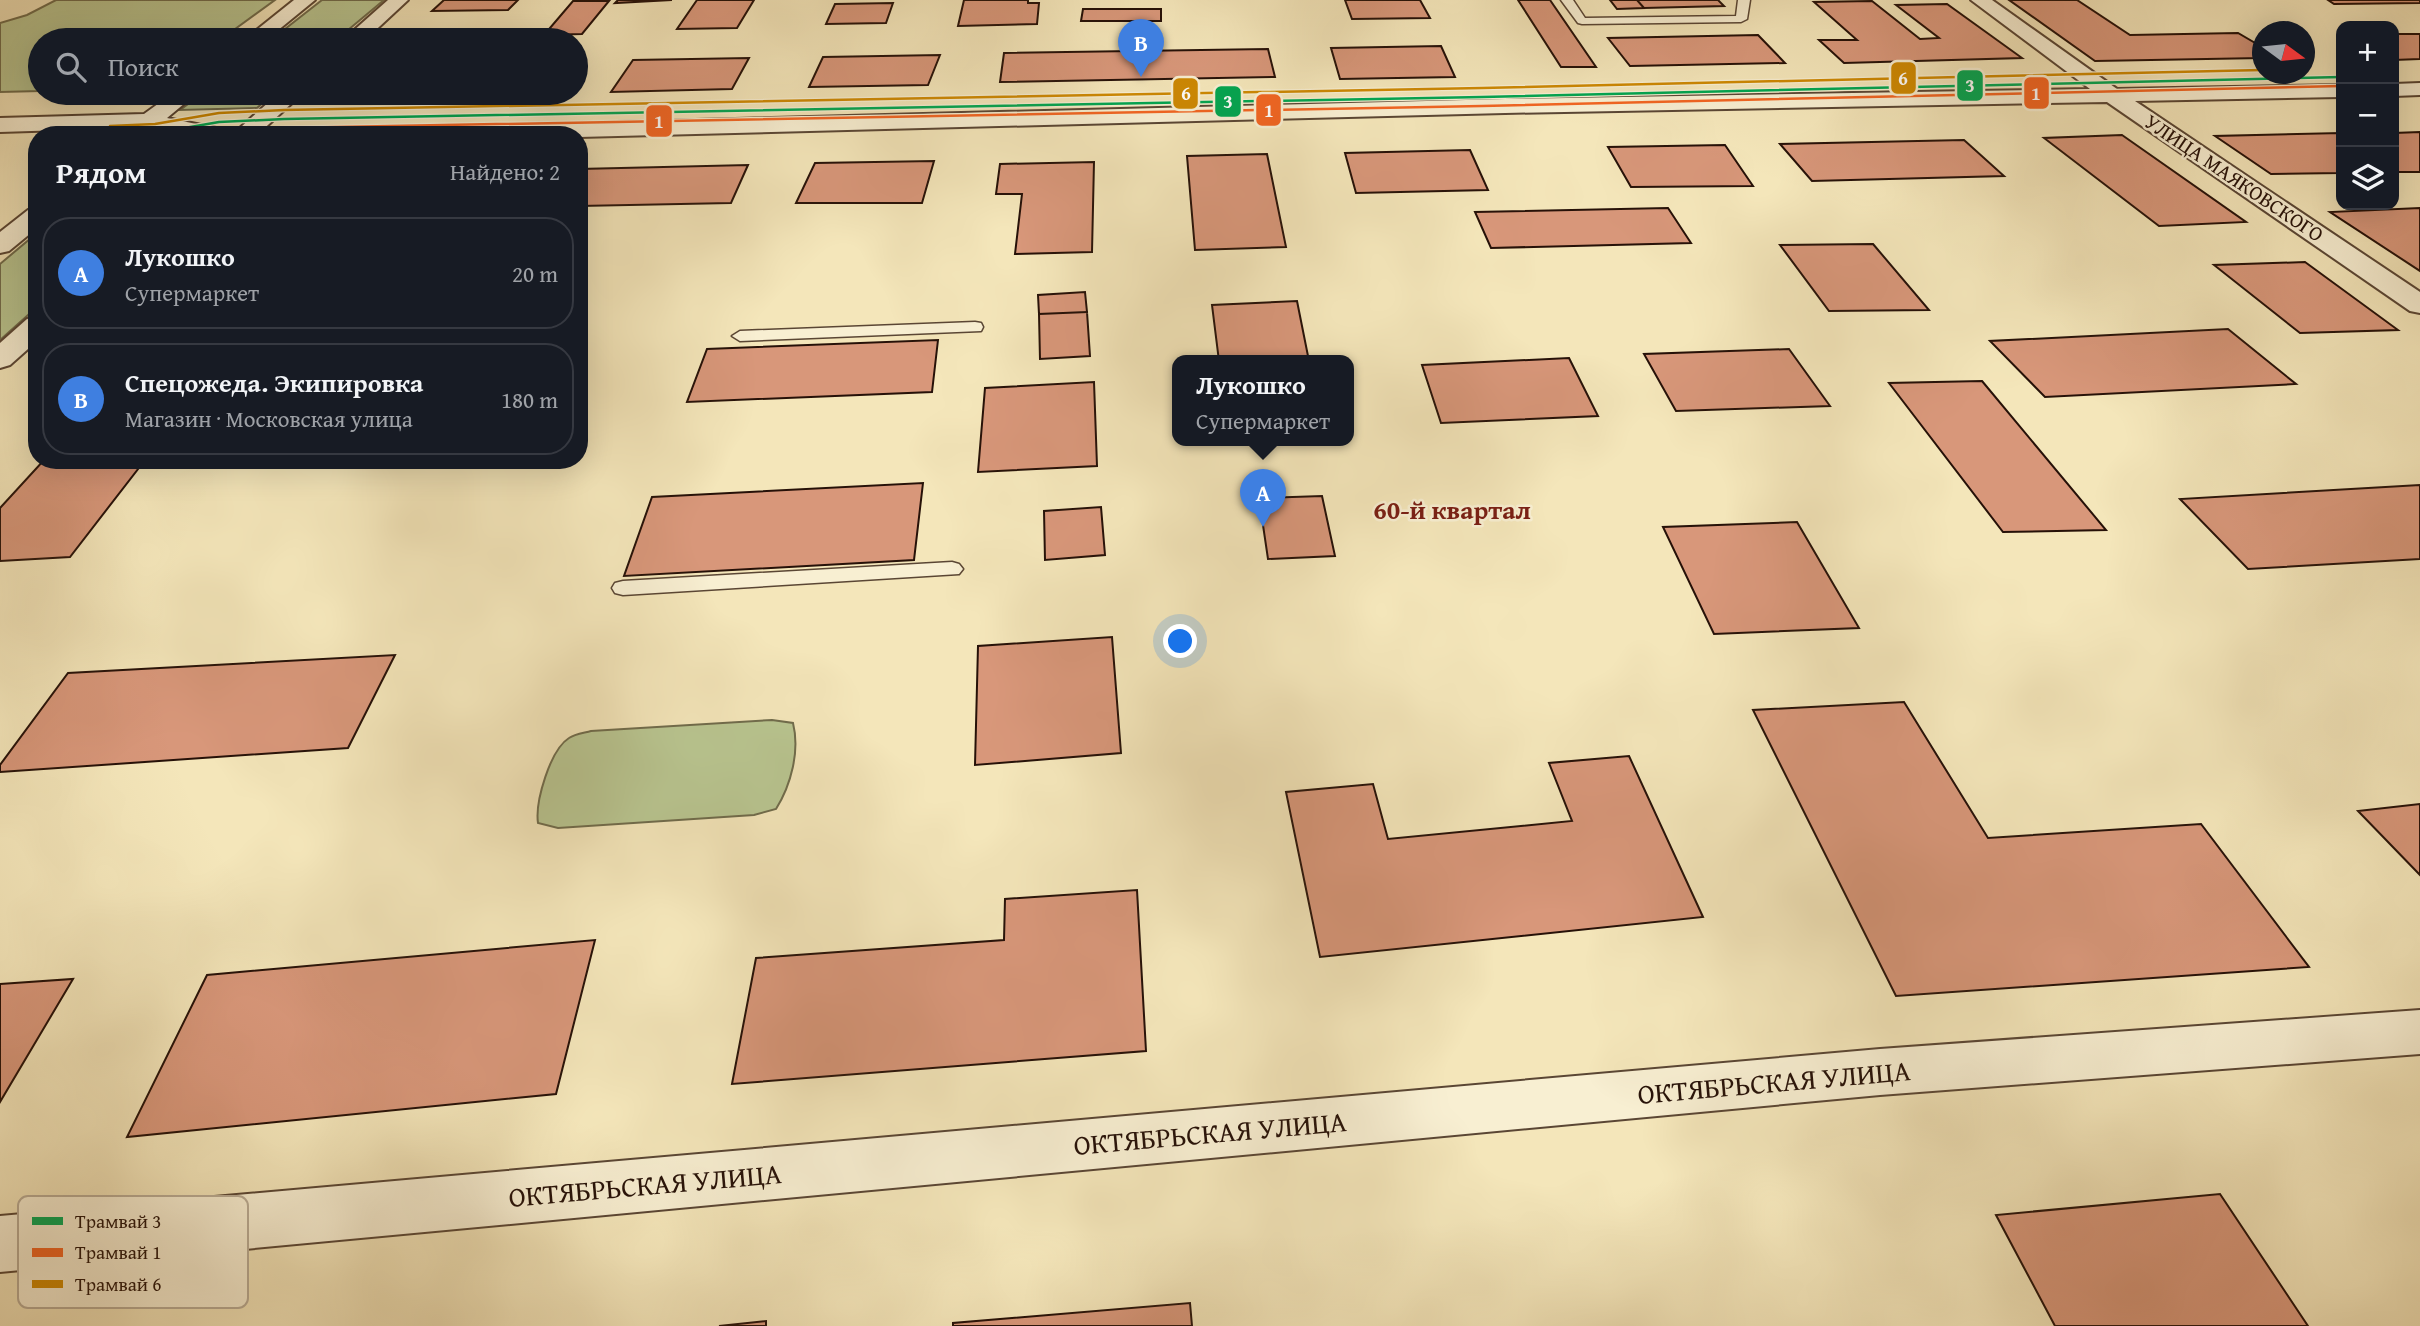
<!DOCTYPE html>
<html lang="ru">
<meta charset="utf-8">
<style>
body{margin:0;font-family:"Gentium Book Plus",serif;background:#20242c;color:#f1f3f6}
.controls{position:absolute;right:21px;top:21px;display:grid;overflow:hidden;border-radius:14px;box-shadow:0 7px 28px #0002}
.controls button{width:63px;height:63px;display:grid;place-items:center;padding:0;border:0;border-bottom:2px solid #363941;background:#171b24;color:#f1f3f6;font:35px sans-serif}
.compass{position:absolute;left:2252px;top:21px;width:63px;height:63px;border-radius:50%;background:#171b24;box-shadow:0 7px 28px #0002;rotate:105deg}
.you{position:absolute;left:1181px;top:642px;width:24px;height:24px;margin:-18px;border:5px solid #fff;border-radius:50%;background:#1a73e8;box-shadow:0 0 0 10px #1a73e833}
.badge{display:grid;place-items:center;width:46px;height:46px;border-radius:50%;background:#c59692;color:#fff;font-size:23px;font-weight:700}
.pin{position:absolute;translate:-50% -58px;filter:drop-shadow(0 2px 4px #0008)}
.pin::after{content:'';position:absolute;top:37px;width:24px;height:21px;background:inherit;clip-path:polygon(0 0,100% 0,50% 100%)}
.popup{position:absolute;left:1172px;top:355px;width:182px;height:91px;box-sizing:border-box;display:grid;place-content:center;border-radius:14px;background:#171b24;filter:drop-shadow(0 2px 5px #0005);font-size:23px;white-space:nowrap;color:#9ea1a6}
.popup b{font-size:26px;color:#f1f3f6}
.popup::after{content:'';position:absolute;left:50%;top:100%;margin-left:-14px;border:14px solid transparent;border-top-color:#171b24}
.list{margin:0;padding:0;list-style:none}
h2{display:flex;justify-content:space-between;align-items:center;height:91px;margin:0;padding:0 28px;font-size:30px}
h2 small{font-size:23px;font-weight:400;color:#9ea1a6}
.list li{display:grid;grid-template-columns:46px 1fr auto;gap:21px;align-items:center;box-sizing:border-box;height:112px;margin:0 14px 14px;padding:0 14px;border:2px solid #363941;border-radius:28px}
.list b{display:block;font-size:26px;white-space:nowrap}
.list p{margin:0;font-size:23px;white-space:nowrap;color:#9ea1a6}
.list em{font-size:23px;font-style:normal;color:#9ea1a6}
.icon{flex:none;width:38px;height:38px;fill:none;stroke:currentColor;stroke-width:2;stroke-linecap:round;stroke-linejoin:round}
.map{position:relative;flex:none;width:2420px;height:1326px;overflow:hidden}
.search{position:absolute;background:#171b24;box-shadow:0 7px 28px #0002;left:28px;top:28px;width:560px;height:77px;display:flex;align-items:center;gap:18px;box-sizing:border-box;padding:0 24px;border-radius:38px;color:#9ea1a6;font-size:26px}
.panel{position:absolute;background:#171b24;box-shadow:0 7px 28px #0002;left:28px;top:126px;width:560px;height:343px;border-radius:28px}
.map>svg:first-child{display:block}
.green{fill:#b9c691;stroke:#706c4c;stroke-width:2}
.building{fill:#d8977a;stroke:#261108;stroke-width:2}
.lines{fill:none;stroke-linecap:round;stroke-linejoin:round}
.service-casing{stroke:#5a4634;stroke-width:3}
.minor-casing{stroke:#5a4634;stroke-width:4}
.service{fill:#f8efd2;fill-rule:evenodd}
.minor{fill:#f8efd2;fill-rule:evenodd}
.tram-1-casing{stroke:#f8efd2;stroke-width:5}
.tram-2-casing{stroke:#f8efd2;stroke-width:5}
.tram-3-casing{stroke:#f8efd2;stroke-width:5}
.tram-1{stroke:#00a651;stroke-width:2.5}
.tram-2{stroke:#f26522;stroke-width:2.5}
.tram-3{stroke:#cd8802;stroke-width:2.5}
.labels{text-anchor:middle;stroke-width:5;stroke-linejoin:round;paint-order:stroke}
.far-street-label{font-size:21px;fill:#261108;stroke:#f8efd2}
.neighbourhood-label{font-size:26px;font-weight:bold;fill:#7a1f14;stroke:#f8efd2}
.near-street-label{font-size:28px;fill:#261108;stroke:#f8efd2}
.key{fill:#f8efd2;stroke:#b9ac95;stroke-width:2}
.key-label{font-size:19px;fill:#261108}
.line-badge{stroke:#f8efd2;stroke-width:2.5}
.badge-label{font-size:19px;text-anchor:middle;font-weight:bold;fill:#fff}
</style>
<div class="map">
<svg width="2420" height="1326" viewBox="0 0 2420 1326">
<rect width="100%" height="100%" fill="#f4e6ba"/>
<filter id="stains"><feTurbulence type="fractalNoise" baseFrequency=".00286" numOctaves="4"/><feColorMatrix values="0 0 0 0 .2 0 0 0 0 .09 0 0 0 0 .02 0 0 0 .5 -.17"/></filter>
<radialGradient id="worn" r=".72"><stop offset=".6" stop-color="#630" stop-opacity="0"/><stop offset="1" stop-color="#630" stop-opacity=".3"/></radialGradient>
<path class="green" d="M56 0H275L220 40H40V91L0 92V23L27 15Z
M322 0H384L336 40H271Z
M203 93H274L257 108 180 110Z
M37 233V307L0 340V264Z
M772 720 793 723C800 751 791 785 776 809L754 815 558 828 538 823C535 802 550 750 569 738 575 734 584 733 591 731Z"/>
<path class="building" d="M444 0H518L508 10 432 11Z
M618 0H672L615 3Z
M697 0H754L737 28 677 29Z
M964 0H1028V3H1039L1037 24 958 26Z
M1345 0H1420L1430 18 1352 19Z
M1518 0H1550L1596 67H1561Z
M1610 0H1637L1644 8 1617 9Z
M1637 0H1718L1724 6 1644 8Z
M2009 0H2077L2130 35 2238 33 2262 47V58L2095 61Z
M2328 0H2420V3L2334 4Z
M573 1H609L582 34 544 35Z
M1872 1 1920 39 1939 38 1896 5 1947 4 2022 58 1844 63 1819 40H1857L1814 2Z
M893 3 886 23 826 24 835 4Z
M1083 9H1161V21H1081Z
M476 30 466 40H406L416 31Z
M2394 34H2420V59L2394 60Z
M1758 35 1785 63 1630 66 1608 38Z
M1441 46 1455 77 1340 79 1331 48Z
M1268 49 1275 77 1000 82 1004 53Z
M940 55 928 85 809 87 823 57Z
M749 58 732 89 611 92 633 60Z
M2420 132V172H2394V133Z
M2341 133V173L2271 174 2215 136Z
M2122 135 2246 222 2159 226 2044 138Z
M1964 140 2004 176 1812 181 1780 144Z
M1725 145 1753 186 1631 187 1608 147Z
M1470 150 1488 190 1356 193 1345 153Z
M1267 154 1286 247 1195 250 1187 156Z
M934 161 922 203H796L815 163Z
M1094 162 1092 252 1015 254 1022 194H996L1000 164Z
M748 165 731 203 579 206V169Z
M1668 208 1691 243 1491 248 1475 212Z
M2420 208V271L2330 212Z
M1873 244 1929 310 1829 311 1780 245Z
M2305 262 2398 330 2300 333 2214 265Z
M1085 292 1087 312 1039 314 1038 295Z
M1297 301 1309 361H1219L1212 305Z
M1087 312 1090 356 1040 359 1039 314Z
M2228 329 2296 384 2045 397 1990 341Z
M938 340 932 392 687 402 707 349Z
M1789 349 1830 406 1676 411 1644 354Z
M1569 358 1598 416 1441 423 1422 365Z
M1982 381 2106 530 2003 532 1889 383Z
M1094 382 1097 466 978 472 985 388Z
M44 460H145L70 557 0 561V508Z
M923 483 914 560 624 576 652 497Z
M2420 485V559L2248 569 2180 499Z
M1322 496 1335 556 1268 559 1259 498Z
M1101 507 1105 555 1045 560 1044 511Z
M1797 522 1859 628 1714 634 1663 527Z
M1112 637 1121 753 975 765 978 646Z
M395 655 348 748 0 772V765L68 673Z
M1904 702 1988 838 2201 824 2309 967 1896 996 1753 710Z
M1629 756 1703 917 1320 957 1286 792 1373 784 1388 839 1572 821 1549 763Z
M2420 804V875L2358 811Z
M1137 890 1146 1051 732 1084 756 958 1004 940 1005 899Z
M595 940 556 1094 127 1137 207 975Z
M73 979 0 1102V984Z
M2220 1194 2308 1326H2055L1996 1215Z
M1190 1303 1192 1326H953V1323Z
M766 1321V1326H719Z"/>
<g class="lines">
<defs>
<path id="service" d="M1561 0H1573L1585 18 1736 16 1738 0H1750L1747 19 1741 22 1582 24 1578 23Z
M975 322 981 323 983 327 981 331 740 341 732 336 740 331Z
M952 562 959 564 963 569 959 574 623 595 615 593 612 588 615 583 623 581Z"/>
<path id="minor" d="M294 0H315L266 40H244Z
M388 0H408L365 40H343Z
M1971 0H1992L2117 89 2341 85V97L2135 101 2420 292V313L2410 311 2107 102 1505 113 579 137 374 135 377 130 385 128 1505 99 2090 89Z
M2420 83V95L2394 96V84Z
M173 93H197L167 118 226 130 229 135H183L153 129 146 135H126L124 132 126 128 0 132V118L144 114Z
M279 93H303L257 135H232Z
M37 208V228L9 251 0 253V232L28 210Z
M37 317V341L10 365 0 368V343L27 319Z
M2420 1010V1054L1880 1095 0 1272V1216L1880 1049Z"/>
</defs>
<use href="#service" class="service-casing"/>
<use href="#minor" class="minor-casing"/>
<use href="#service" class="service"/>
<use href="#minor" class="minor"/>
<defs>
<path id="tram-1" d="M116 135 156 133 219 122 284 119 1482 97 2341 77"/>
<path id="tram-2" d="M197 135 220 131 284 128 1482 106 2341 86"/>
<path id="tram-3" d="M110 126 155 124 219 113 284 110 1482 88 2262 70"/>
</defs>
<use href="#tram-1" class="tram-1-casing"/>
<use href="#tram-2" class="tram-2-casing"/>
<use href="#tram-3" class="tram-3-casing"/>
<use href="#tram-1" class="tram-1"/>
<use href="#tram-2" class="tram-2"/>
<use href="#tram-3" class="tram-3"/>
</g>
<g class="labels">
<g class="far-street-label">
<text transform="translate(2234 178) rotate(34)" y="7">УЛИЦА МАЯКОВСКОГО</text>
</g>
<g class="neighbourhood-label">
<text x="1452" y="519">60-й квартал</text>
</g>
<g class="near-street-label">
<text transform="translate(1774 1082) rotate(-5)" y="10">ОКТЯБРЬСКАЯ УЛИЦА</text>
<text transform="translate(1210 1133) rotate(-5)" y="10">ОКТЯБРЬСКАЯ УЛИЦА</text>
<text transform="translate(645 1185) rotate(-5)" y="10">ОКТЯБРЬСКАЯ УЛИЦА</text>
</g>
</g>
<rect x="18" y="1196" width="230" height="112" rx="10" class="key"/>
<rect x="32" y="1217" width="31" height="8" fill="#00a651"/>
<rect x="32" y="1248" width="31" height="9" fill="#f26522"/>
<rect x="32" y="1280" width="31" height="8" fill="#cd8802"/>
<g class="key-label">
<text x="75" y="1228">Трамвай 3</text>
<text x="75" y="1259">Трамвай 1</text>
<text x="75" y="1291">Трамвай 6</text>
</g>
<g class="line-badge">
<rect x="1890" y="61" width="27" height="34" rx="7" fill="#cd8802"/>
<rect x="1956" y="69" width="28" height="33" rx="7" fill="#00a651"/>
<rect x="2023" y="76" width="27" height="34" rx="7" fill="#f26522"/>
<rect x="1172" y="77" width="27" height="33" rx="7" fill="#cd8802"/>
<rect x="1214" y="85" width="28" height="33" rx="7" fill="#00a651"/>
<rect x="1255" y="93" width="27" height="34" rx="7" fill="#f26522"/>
<rect x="645" y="104" width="28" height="34" rx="7" fill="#f26522"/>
</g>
<g class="badge-label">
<text x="1903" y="85">6</text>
<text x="1970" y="92">3</text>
<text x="2036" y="100">1</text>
<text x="1186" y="100">6</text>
<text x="1228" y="108">3</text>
<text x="1269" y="117">1</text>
<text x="659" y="128">1</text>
</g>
<rect width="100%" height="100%" filter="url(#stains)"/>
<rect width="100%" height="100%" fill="url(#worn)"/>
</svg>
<div class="controls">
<button>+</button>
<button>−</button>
<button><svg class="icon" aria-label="layers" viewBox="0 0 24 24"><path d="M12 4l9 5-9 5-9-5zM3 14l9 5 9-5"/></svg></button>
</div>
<svg class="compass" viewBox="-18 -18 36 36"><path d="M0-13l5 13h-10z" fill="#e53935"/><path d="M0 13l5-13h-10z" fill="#9ea1a6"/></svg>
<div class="you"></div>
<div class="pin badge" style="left:1263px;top:527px;background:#3f7fe0">A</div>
<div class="popup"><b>Лукошко</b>Супермаркет</div>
<div class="pin badge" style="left:1141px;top:77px;background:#3f7fe0">B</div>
<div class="search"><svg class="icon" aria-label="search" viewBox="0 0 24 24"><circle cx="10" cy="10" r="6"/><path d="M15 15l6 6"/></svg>Поиск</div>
<section class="panel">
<h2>Рядом<small>Найдено: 2</small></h2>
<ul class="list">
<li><span class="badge" style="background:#3f7fe0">A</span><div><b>Лукошко</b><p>Супермаркет</p></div><em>20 m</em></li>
<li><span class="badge" style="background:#3f7fe0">B</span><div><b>Спецожеда. Экипировка</b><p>Магазин · Московская улица</p></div><em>180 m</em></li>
</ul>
</section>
</div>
